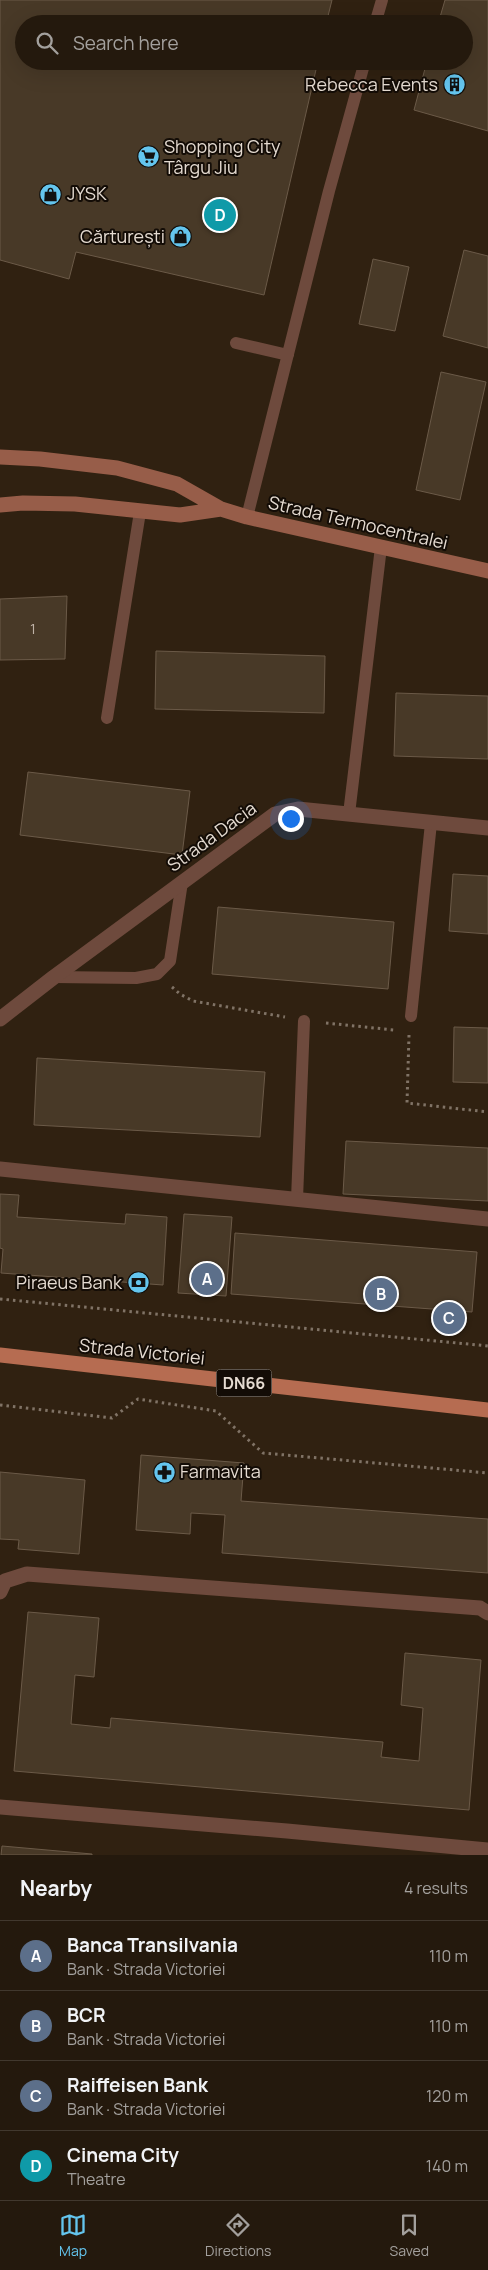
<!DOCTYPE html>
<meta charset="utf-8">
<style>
body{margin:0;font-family:Manrope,sans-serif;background:#30261b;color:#f1f3f6}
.you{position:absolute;left:290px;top:818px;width:18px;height:18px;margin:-12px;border:4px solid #fff;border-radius:50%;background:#1a73e8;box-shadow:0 0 0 8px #1a73e833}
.badge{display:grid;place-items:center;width:32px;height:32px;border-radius:50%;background:#64c5ee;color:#fff;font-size:16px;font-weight:700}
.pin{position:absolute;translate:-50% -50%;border:2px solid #fff;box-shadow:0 1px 5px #0006}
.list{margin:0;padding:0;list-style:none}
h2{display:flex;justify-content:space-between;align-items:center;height:65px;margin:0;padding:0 20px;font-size:21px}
h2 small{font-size:16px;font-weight:400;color:#a3a09d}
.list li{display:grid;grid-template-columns:32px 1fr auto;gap:15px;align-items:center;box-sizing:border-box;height:70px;padding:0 20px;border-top:1px solid #41382e}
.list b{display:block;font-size:19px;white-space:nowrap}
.list p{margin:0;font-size:16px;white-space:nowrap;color:#a3a09d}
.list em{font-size:16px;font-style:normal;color:#a3a09d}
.icon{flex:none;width:28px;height:28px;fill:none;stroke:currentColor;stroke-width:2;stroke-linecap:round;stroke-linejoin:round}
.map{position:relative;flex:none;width:488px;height:1855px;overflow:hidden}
.search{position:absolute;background:#24190d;box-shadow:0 5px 20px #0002;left:15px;right:15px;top:15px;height:55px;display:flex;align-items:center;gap:12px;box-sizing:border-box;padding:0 18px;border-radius:28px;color:#a3a09d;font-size:19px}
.sheet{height:345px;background:#24190d}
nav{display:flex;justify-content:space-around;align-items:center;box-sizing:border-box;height:70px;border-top:1px solid #41382e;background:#24190d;font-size:14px;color:#a3a09d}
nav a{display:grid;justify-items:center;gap:2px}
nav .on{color:#64c5ee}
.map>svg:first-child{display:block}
.building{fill:#483927;stroke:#6b5a48}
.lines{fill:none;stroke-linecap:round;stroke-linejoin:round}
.path{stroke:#807366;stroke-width:3;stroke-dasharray:2.5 4;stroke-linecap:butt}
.service{stroke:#6e4a3d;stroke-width:12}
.minor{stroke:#6e4a3d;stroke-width:15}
.secondary{stroke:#975d49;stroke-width:15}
.primary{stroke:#b66c51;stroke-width:15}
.labels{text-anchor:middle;stroke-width:4;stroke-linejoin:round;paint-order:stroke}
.number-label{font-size:15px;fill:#beb2a6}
.shield{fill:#130c06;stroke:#a69d94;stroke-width:1}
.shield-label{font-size:16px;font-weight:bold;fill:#e5dbd1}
.poi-label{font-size:18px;fill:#e5dbd1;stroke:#130c06;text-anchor:end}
.street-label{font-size:18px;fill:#e5dbd1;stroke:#130c06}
</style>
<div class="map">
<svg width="488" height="1855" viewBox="0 0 488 1855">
<rect width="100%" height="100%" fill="#302111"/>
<path class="building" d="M0 0H332L326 24H24V61H318L264 295 76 252 69 279 0 260Z
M445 0H488V131L414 110 427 61H464V24H438Z
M464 250 488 256V348L443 336Z
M373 259 409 267 395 331 359 324Z
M441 372 486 382 460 500 416 490Z
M67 596 65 659 0 660V599Z
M156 651 325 656 324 713 155 709Z
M396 693 488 696V759L394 756Z
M28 772 190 791 182 855 20 835Z
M453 874 488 876V934L449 931Z
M218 907 394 922 388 989 212 974Z
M454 1027 488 1028V1083L453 1082Z
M37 1058 265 1072 260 1137 34 1125Z
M346 1141 488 1148V1201L343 1194Z
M0 1194 19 1195 17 1217 125 1224 126 1214 167 1217 163 1285 1 1273 3 1249 0 1248Z
M184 1214 232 1217 226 1296 178 1293Z
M235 1233 477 1252 472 1312 231 1294Z
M141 1455 244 1463 241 1501 488 1519V1573L222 1553 225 1515 191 1513 190 1534 136 1530Z
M0 1472 85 1480 79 1554 18 1549 19 1540 0 1539Z
M28 1612 99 1618 94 1677 75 1675 71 1724 110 1728 111 1718 383 1742 381 1757 419 1761 423 1708 401 1705 405 1653 481 1660 469 1810 14 1771Z
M2 1846 92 1854V1855H1Z"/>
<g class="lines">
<path class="path" d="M172 987 180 994 193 1001 285 1017
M326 1023 394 1030
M409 1035 407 1103 488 1112
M0 1299 488 1346
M0 1405 112 1418 138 1399 216 1411 263 1453 488 1473"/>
<path class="service" d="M375 24 382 0
M236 343 288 355
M247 517 329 191 365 61
M107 718 140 512
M349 814 381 547
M54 977 136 978 157 974 170 961 182 882
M411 1016 431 823
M297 1199 304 1021"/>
<path class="minor" d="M0 1019 54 977 275 814 298 809 488 828
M0 1169 488 1219
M0 1592 5 1581 27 1574 480 1608 488 1613
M0 1807 287 1831 488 1850"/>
<path class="secondary" d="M0 457 40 459 117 468 177 484 221 509 247 517 488 571
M0 505 23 503 75 504 180 515 221 509"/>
<path class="primary" d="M0 1355 488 1410"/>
</g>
<defs>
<symbol id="building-disc" viewBox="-11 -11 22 22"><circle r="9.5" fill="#64c5ee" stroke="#130c06"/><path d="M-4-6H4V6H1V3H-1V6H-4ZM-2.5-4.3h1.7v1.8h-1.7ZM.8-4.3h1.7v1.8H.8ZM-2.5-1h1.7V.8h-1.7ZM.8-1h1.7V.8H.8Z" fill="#111"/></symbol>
<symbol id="supermarket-disc" viewBox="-11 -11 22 22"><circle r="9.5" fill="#64c5ee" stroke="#130c06"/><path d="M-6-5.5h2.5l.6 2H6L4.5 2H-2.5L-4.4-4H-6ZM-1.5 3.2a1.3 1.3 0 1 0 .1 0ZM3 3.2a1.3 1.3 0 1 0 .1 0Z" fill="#111"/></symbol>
<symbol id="shop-disc" viewBox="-11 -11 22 22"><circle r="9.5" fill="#64c5ee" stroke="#130c06"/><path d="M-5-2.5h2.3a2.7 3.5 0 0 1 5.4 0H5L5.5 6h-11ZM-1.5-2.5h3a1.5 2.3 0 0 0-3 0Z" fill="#111"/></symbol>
<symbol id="bank-disc" viewBox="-11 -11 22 22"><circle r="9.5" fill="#64c5ee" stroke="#130c06"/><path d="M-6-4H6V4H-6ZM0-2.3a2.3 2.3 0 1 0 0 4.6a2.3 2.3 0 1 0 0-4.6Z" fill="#111"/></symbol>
<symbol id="pharmacy-disc" viewBox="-11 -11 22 22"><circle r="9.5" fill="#64c5ee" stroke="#130c06"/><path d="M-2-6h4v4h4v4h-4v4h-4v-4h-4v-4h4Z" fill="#111"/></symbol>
</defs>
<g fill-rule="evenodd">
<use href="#building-disc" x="442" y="72" width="25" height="25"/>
<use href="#supermarket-disc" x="136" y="144" width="25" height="25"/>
<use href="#shop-disc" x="38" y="182" width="25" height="25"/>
<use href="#shop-disc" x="168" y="224" width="25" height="25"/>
<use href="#bank-disc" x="126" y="1270" width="25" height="25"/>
<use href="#pharmacy-disc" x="152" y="1460" width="25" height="25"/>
</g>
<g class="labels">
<g class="number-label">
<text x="33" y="634">1</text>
</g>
<rect class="shield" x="216.5" y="1369.5" width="55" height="27" rx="4"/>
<g class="shield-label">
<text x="244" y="1389">DN66</text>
</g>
<g class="poi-label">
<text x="438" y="91">Rebecca Events</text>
<text x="164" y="153" text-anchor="start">Shopping City<tspan x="164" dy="21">Târgu Jiu</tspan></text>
<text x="67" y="200" text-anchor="start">JYSK</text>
<text x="165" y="243">Cărturești</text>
<text x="122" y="1289">Piraeus Bank</text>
<text x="180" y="1478" text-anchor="start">Farmavita</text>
</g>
<g class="street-label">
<text transform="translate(358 523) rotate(13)" y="6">Strada Termocentralei</text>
<text transform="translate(212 837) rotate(-36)" y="6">Strada Dacia</text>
<text transform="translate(142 1352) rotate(6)" y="6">Strada Victoriei</text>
</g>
</g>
</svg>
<div class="you"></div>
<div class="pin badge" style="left:207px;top:1279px;background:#5c6f8a">A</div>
<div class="pin badge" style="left:381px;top:1294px;background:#5c6f8a">B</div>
<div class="pin badge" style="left:449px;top:1318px;background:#5c6f8a">C</div>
<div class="pin badge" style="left:220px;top:215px;background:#0f9aa8">D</div>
<div class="search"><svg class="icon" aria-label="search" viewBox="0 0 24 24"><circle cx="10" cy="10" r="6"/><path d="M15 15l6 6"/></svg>Search here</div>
</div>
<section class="sheet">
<h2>Nearby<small>4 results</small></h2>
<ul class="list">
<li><span class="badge" style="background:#5c6f8a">A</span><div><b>Banca Transilvania</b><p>Bank · Strada Victoriei</p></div><em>110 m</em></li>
<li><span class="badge" style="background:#5c6f8a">B</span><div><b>BCR</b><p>Bank · Strada Victoriei</p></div><em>110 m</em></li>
<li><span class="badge" style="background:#5c6f8a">C</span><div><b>Raiffeisen Bank</b><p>Bank · Strada Victoriei</p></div><em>120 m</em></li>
<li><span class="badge" style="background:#0f9aa8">D</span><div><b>Cinema City</b><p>Theatre</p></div><em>140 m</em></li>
</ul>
</section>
<nav>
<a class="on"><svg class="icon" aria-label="map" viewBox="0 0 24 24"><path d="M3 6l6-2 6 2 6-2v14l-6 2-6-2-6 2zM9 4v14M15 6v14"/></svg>Map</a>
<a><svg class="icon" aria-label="directions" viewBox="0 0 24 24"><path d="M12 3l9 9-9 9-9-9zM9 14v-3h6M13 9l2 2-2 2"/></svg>Directions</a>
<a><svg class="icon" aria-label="saved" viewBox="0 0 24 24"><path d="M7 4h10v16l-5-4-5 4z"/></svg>Saved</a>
</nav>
